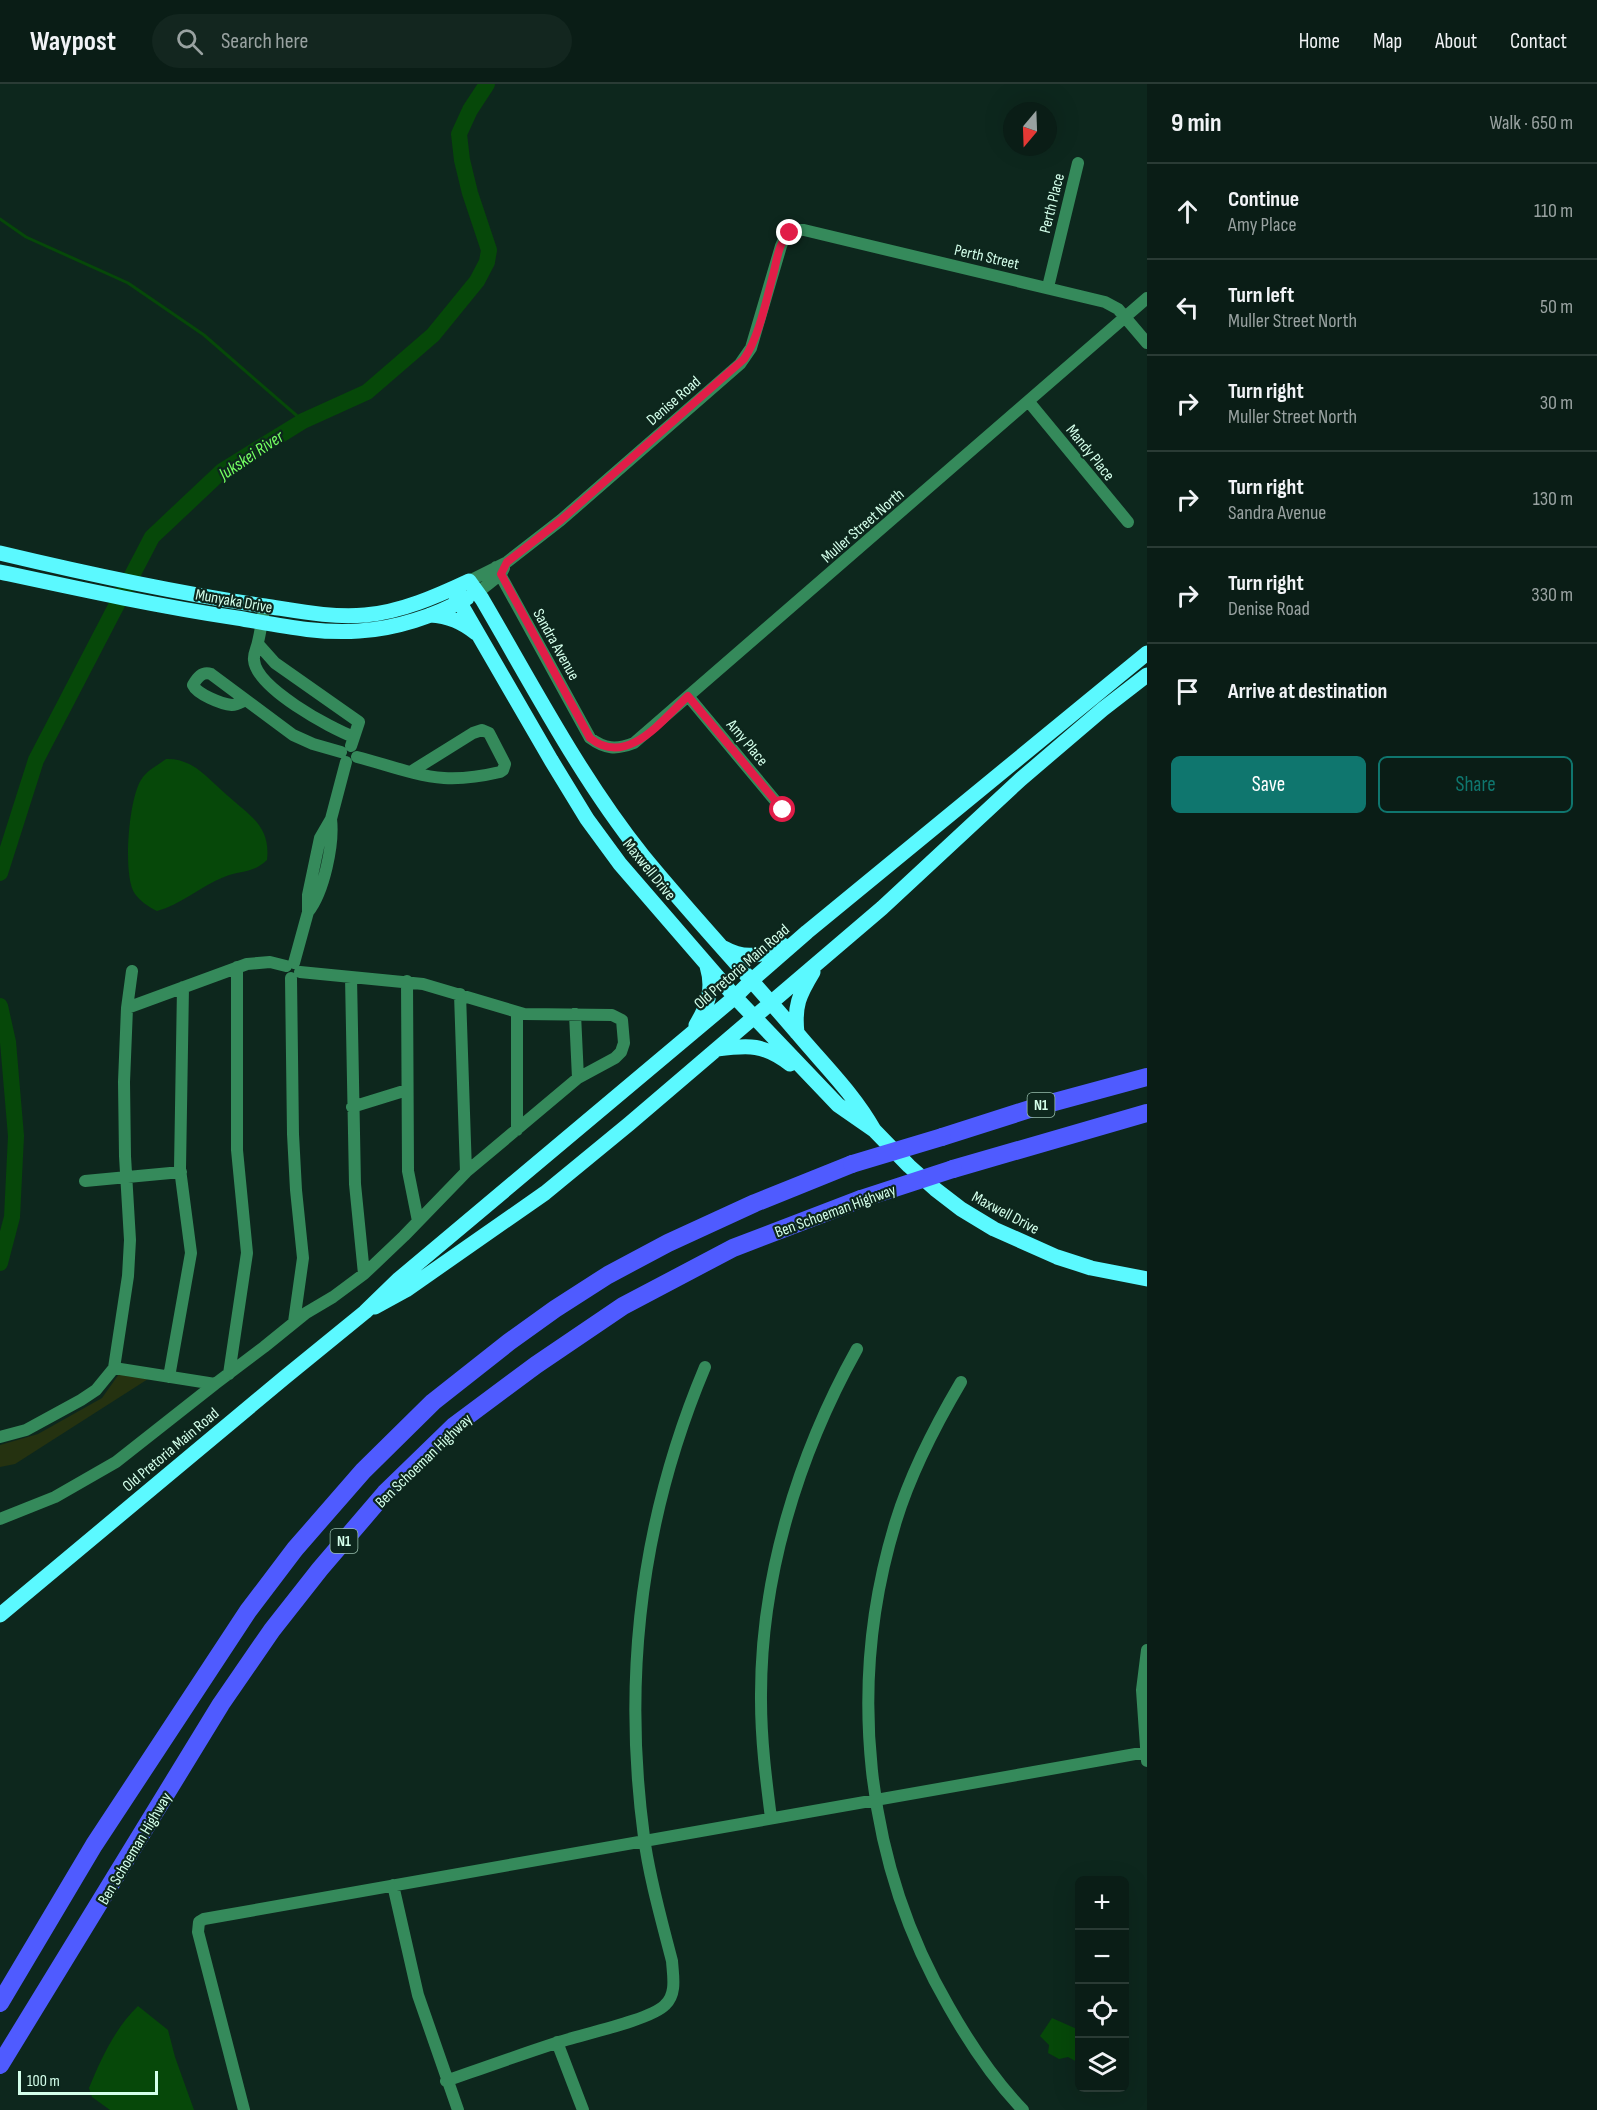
<!DOCTYPE html>
<meta charset="utf-8">
<style>
body{margin:0;font-family:"Sofia Sans Condensed",sans-serif;background:#13261f;color:#f1f3f6}
.controls{position:absolute;right:18px;bottom:18px;display:grid;overflow:hidden;border-radius:9px;box-shadow:0 6px 24px #0002}
.controls button{width:54px;height:54px;display:grid;place-items:center;padding:0;border:0;border-bottom:2px solid #2a3b35;background:#0a1d16;color:#f1f3f6;font:30px sans-serif}
.compass{position:absolute;left:1003px;top:18px;width:54px;height:54px;border-radius:50%;background:#0a1d16;box-shadow:0 6px 24px #0002;rotate:199deg}
.scale{position:absolute;left:18px;bottom:15px;width:140px;box-sizing:border-box;padding-left:6px;border:3px solid #d4ffeb;border-top:0;font-size:16px;line-height:21px;white-space:nowrap;color:#d4ffeb;-webkit-text-stroke:4px #0d271d;paint-order:stroke}
.stop{position:absolute;width:18px;height:18px;margin:-14px;border:4px solid #e11d48;border-radius:50%;background:#fff}
.stop.end{background:#e11d48;border-color:#fff;box-shadow:0 2px 6px #0008}
.list{margin:0;padding:0;list-style:none}
h2{display:flex;justify-content:space-between;align-items:center;height:78px;margin:0;padding:0 24px;font-size:26px}
h2 small{font-size:20px;font-weight:400;color:#99a2a1}
.list li{display:grid;grid-template-columns:39px 1fr auto;gap:18px;align-items:center;box-sizing:border-box;height:96px;padding:0 24px;border-top:2px solid #2a3b35}
.list b{display:block;font-size:22px;white-space:nowrap}
.list p{margin:0;font-size:20px;white-space:nowrap;color:#99a2a1}
.list em{font-size:20px;font-style:normal;color:#99a2a1}
.actions{display:flex;gap:12px;padding:18px 24px}
.actions a{flex:1;padding:14px 0;border:2px solid #0f766e;border-radius:9px;text-align:center;font-size:21px;color:#0f766e}
.actions .main{background:#0f766e;color:#fff}
.icon{flex:none;width:33px;height:33px;fill:none;stroke:currentColor;stroke-width:2;stroke-linecap:round;stroke-linejoin:round}
.map{position:relative;flex:none;width:1147px;height:2026px;overflow:hidden}
header{display:flex;align-items:center;gap:36px;box-sizing:border-box;height:84px;padding:0 30px;background:#0a1d16;border-bottom:2px solid #2a3b35}
header strong{font-size:28px}
nav{display:flex;gap:33px;margin-inline-start:auto;font-size:21px}
.search{width:420px;height:54px;background:#13261f;display:flex;align-items:center;gap:15px;box-sizing:border-box;padding:0 21px;border-radius:33px;color:#99a2a1;font-size:22px}
main{display:flex}
aside{flex:1;background:#0a1d16}
.map>svg:first-child{display:block}
.green{fill:#253210}
.water{fill:#064809}
.lines{fill:none;stroke-linecap:round;stroke-linejoin:round}
.stream{stroke:#064809;stroke-width:3}
.river{stroke:#064809;stroke-width:16}
.minor{stroke:#358a5b;stroke-width:12}
.major{stroke:#5bf9ff;stroke-width:15}
.highway{stroke:#4f5bff;stroke-width:18}
.highway-bridge{stroke:#4f5bff;stroke-width:18}
.route{stroke:#e11d48;stroke-width:8}
.labels{text-anchor:middle;stroke-width:4.5;stroke-linejoin:round;paint-order:stroke}
.shield{fill:#0d271d;stroke:#98bead;stroke-width:1.5}
.shield-label{font-size:15px;font-weight:bold;fill:#d4ffeb}
.street-label{font-size:16px;fill:#d4ffeb;stroke:#0d271d}
.water-label{font-size:18px;font-style:italic;fill:#75ff62;stroke:#0d271d}
</style>
<header>
<strong>Waypost</strong>
<div class="search"><svg class="icon" aria-label="search" viewBox="0 0 24 24"><circle cx="10" cy="10" r="6"/><path d="M15 15l6 6"/></svg>Search here</div>
<nav><a>Home</a><a>Map</a><a>About</a><a>Contact</a></nav>
</header>
<main>
<div class="map">
<svg width="1147" height="2026" viewBox="0 0 1147 2026">
<rect width="100%" height="100%" fill="#0d271d"/>
<path class="green" d="M119 1290 148 1295 15 1380 0 1383V1361L38 1350 102 1314Z"/>
<path class="water" d="M166 675C194 674 209 696 228 712 249 731 271 742 267 776 252 790 241 786 224 793 201 802 180 821 157 827 149 823 140 817 135 810 122 792 129 714 141 696 146 687 158 681 166 675Z
M138 1922 168 1946 175 1973 194 2026H110L92 2013 89 2004C101 1975 115 1944 138 1922Z
M1052 1934 1079 1946V1979L1068 1973 1059 1975 1048 1969 1049 1961 1040 1952Z"/>
<g class="lines">
<path class="stream" d="M0 135 26 153 128 199 204 251 303 337"/>
<path class="river" d="M0 789 36 676 152 453 222 387 303 337 367 308 433 251 477 197 487 178 489 166 470 109 462 76 459 50 470 26 487 0
M0 922 8 958 16 1052 12 1133 0 1179"/>
<path class="minor" d="M1048 203 1078 79
M1029 318 1128 438
M496 483 590 654C605 665 616 666 634 659L1147 214
M469 497 507 478 561 436 740 280 751 264 781 162C785 151 791 145 804 146L1105 218 1118 225 1147 259
M477 509 501 490 504 484
M265 522C262 534 261 546 258 558 257 564 253 570 254 576 256 604 330 644 354 653
M258 560 275 579 359 638 351 662
M688 612 783 726
M246 616C241 618 238 621 232 621 221 620 197 610 193 601 197 594 202 587 211 590L293 651 313 660 341 668
M357 673C385 680 415 692 444 694 461 695 483 692 500 688L503 686 505 680 489 649 482 646 473 649 412 687
M308 828C324 808 334 760 331 735
M294 879 308 828V811L320 754 331 735 346 678
M351 893 355 1100 364 1190
M291 894 293 1050 296 1106 303 1174 294 1238
M407 897 408 1087 418 1137
M460 910 466 1088
M127 924 247 880 270 878 286 882
M517 928V1046
M575 930 578 994
M352 1023 407 1006
M85 1097 181 1088
M114 1284 215 1300 264 1263 306 1229 333 1213 364 1190 404 1152 466 1088 578 994 615 974 621 968 624 959 622 936 612 931 524 930 423 900 300 888
M229 1290 247 1169 237 1066V883
M169 1293 191 1169 180 1085 183 903
M961 1298C935 1342 911 1388 896 1437 846 1599 864 1777 949 1923 970 1960 994 1996 1023 2026
M0 1353 26 1346 81 1316 96 1306 114 1284 128 1192 130 1156 125 1072 124 998 127 924 132 887
M0 1435 55 1413 116 1378 215 1300
M1147 1566 1142 1606 1147 1677
M771 1734C766 1695 761 1656 761 1616 760 1494 798 1371 857 1265
M393 1801 418 1911 458 2026
M557 1958 583 2026
M446 1997C483 1984 519 1971 556 1959 579 1951 651 1936 665 1921 677 1910 673 1892 672 1877 662 1838 649 1793 644 1753 622 1590 641 1435 705 1283
M244 2026 198 1848 199 1838 204 1835 1147 1668"/>
<path class="major" d="M0 469C88 490 176 509 265 522 298 527 332 534 365 531 401 528 437 512 469 497L482 515C533 602 580 693 643 772 693 833 747 890 798 950 824 981 854 1010 874 1046
M0 488C79 505 157 522 237 534 278 541 317 550 359 547 395 545 435 532 467 514
M452 505 551 676 587 735 620 780 735 913 838 1021 874 1046 909 1082 935 1105 961 1125 994 1145 1057 1173 1091 1184 1147 1195
M430 531C449 532 462 538 476 549
M724 864C745 876 762 872 783 861
M696 941C708 921 714 905 707 882
M797 949C794 922 799 911 813 888
M717 965C749 961 764 960 790 980
M375 1223 406 1206 545 1109 629 1040 882 824 1021 695 1103 625 1147 591
M0 1531 284 1294 365 1228 399 1195 735 913 751 897 807 848 1147 569"/>
<path class="highway" d="M942 1053 1036 1023 1147 993
M953 1085 1147 1029
M0 1919 94 1761 248 1527 295 1465 363 1387 433 1318 509 1258 555 1225 608 1191 668 1159 755 1119 852 1080
M0 1981 221 1620 272 1546 320 1485 385 1409 454 1342 536 1281 623 1222 733 1164 861 1115"/>
<path class="highway-bridge" d="M852 1080 942 1053
M861 1115 953 1085"/>
</g>
<g class="lines">
<path class="route" d="M783 726 688 612C662 636 627 684 590 654L501 490 507 478 561 436 744 275C759 253 766 217 773 191 777 177 778 158 790 149"/>
</g>
<g class="labels">
<g class="shield">
<rect x="1027.5" y="1009" width="27" height="24" rx="4.5"/>
<rect x="330.5" y="1445" width="27" height="24" rx="4.5"/>
</g>
<g class="shield-label">
<text x="1041" y="1026">N1</text>
<text x="344" y="1462">N1</text>
</g>
<g class="street-label">
<text transform="translate(1051 119) rotate(-76)" y="6">Perth Place</text>
<text transform="translate(987 172) rotate(13)" y="6">Perth Street</text>
<text transform="translate(673 316) rotate(-41)" y="6">Denise Road</text>
<text transform="translate(1091 368) rotate(51)" y="6">Mandy Place</text>
<text transform="translate(862 441) rotate(-41)" y="6">Muller Street North</text>
<text transform="translate(234 516) rotate(10)" y="6">Munyaka Drive</text>
<text transform="translate(557 560) rotate(61)" y="6">Sandra Avenue</text>
<text transform="translate(748 658) rotate(50)" y="6">Amy Place</text>
<text transform="translate(650 785) rotate(51)" y="6">Maxwell Drive</text>
<text transform="translate(741 882) rotate(-41)" y="6">Old Pretoria Main Road</text>
<text transform="translate(835 1126) rotate(-20)" y="6">Ben Schoeman Highway</text>
<text transform="translate(1006 1128) rotate(28)" y="6">Maxwell Drive</text>
<text transform="translate(170 1365) rotate(-40)" y="6">Old Pretoria Main Road</text>
<text transform="translate(423 1376) rotate(-44)" y="6">Ben Schoeman Highway</text>
<text transform="translate(134 1764) rotate(-59)" y="6">Ben Schoeman Highway</text>
</g>
<g class="water-label">
<text transform="translate(251 371) rotate(-34)" y="6">Jukskei River</text>
</g>
</g>
</svg>
<div class="controls">
<button>+</button>
<button>−</button>
<button><svg class="icon" aria-label="locate" viewBox="0 0 24 24"><circle cx="12" cy="12" r="6"/><path d="M12 2v4M12 18v4M2 12h4M18 12h4"/></svg></button>
<button><svg class="icon" aria-label="layers" viewBox="0 0 24 24"><path d="M12 4l9 5-9 5-9-5zM3 14l9 5 9-5"/></svg></button>
</div>
<svg class="compass" viewBox="-18 -18 36 36"><path d="M0-13l5 13h-10z" fill="#e53935"/><path d="M0 13l5-13h-10z" fill="#99a2a1"/></svg>
<div class="scale">100 m</div>
<div class="stop" style="left:783px;top:726px"></div>
<div class="stop end" style="left:790px;top:149px"></div>
</div>
<aside>
<h2>9 min<small>Walk · 650 m</small></h2>
<ul class="list">
<li><svg class="icon" aria-label="ahead" viewBox="0 0 24 24"><path d="M12 20V5M6 11l6-6 6 6"/></svg><div><b>Continue</b><p>Amy Place</p></div><em>110 m</em></li>
<li><svg class="icon" aria-label="left" viewBox="0 0 24 24"><path d="M17 20v-9H6M10 6l-5 5 5 5"/></svg><div><b>Turn left</b><p>Muller Street North</p></div><em>50 m</em></li>
<li><svg class="icon" aria-label="right" viewBox="0 0 24 24"><path d="M7 20v-9h11M14 6l5 5-5 5"/></svg><div><b>Turn right</b><p>Muller Street North</p></div><em>30 m</em></li>
<li><svg class="icon" aria-label="right" viewBox="0 0 24 24"><path d="M7 20v-9h11M14 6l5 5-5 5"/></svg><div><b>Turn right</b><p>Sandra Avenue</p></div><em>130 m</em></li>
<li><svg class="icon" aria-label="right" viewBox="0 0 24 24"><path d="M7 20v-9h11M14 6l5 5-5 5"/></svg><div><b>Turn right</b><p>Denise Road</p></div><em>330 m</em></li>
<li><svg class="icon" aria-label="arrive" viewBox="0 0 24 24"><path d="M6 21V4h12l-3 4 3 4H6"/></svg><div><b>Arrive at destination</b></div></li>
</ul>
<div class="actions"><a class="main">Save</a><a>Share</a></div>
</aside>
</main>
